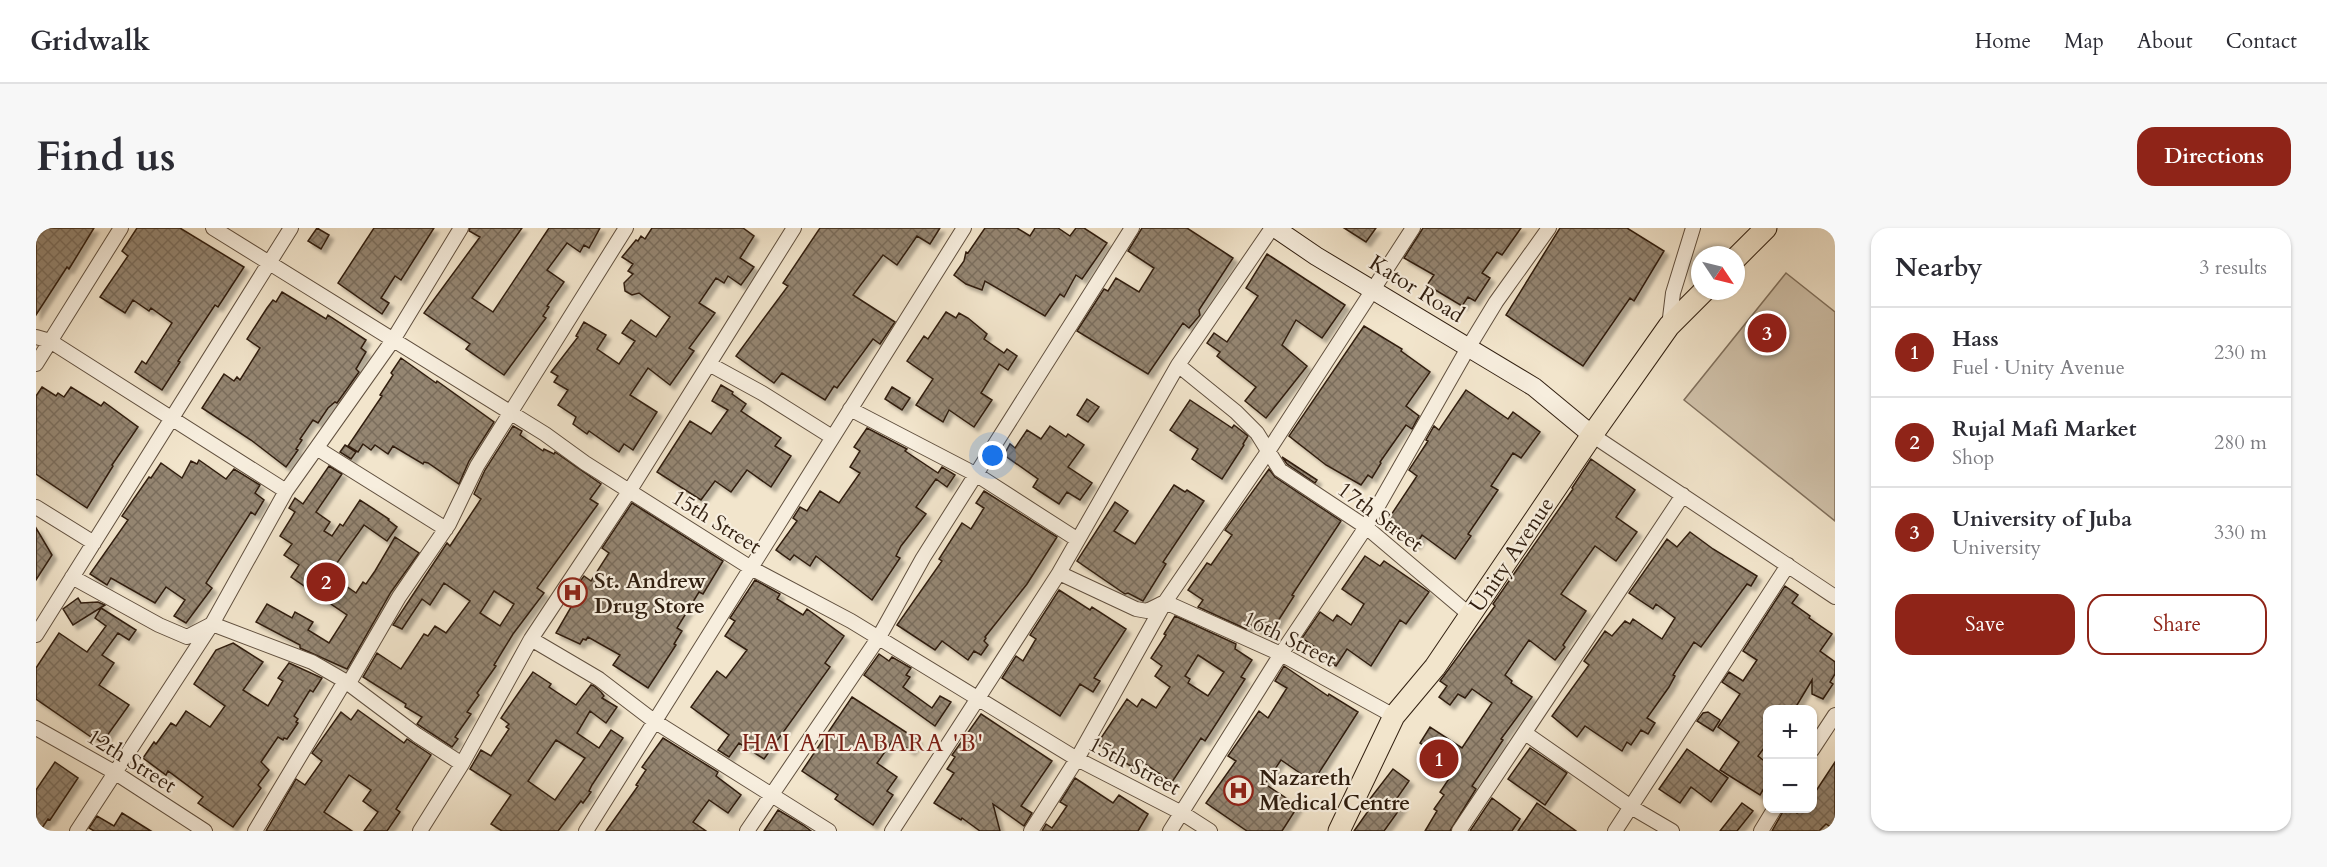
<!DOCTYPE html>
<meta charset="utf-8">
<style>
body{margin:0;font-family:Cardo,serif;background:#f7f7f7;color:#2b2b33}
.controls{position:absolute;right:18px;bottom:18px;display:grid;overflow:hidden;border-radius:12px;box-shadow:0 2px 4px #0004}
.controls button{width:54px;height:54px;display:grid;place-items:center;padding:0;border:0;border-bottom:2px solid #e1e1e2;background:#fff;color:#2b2b33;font:30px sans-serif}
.compass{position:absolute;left:1655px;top:18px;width:54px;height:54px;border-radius:50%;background:#fff;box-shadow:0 2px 4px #0004;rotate:125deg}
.you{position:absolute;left:957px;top:228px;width:21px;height:21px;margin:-15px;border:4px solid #fff;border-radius:50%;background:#1a73e8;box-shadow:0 0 0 9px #1a73e833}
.badge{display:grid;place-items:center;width:39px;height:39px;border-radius:50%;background:#8f2418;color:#fff;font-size:20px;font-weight:700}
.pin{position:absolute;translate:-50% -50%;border:3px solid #fff;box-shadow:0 2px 6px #0006}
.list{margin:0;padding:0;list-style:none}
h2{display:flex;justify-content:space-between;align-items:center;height:78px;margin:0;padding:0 24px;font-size:26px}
h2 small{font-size:20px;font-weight:400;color:#7c7c81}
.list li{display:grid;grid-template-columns:39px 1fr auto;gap:18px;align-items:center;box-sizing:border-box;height:90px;padding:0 24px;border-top:2px solid #e1e1e2}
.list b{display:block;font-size:22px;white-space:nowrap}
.list p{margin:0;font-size:20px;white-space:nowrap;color:#7c7c81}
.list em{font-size:20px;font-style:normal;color:#7c7c81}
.actions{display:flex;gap:12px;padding:18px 24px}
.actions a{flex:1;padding:14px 0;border:2px solid #8f2418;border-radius:18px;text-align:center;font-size:21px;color:#8f2418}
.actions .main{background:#8f2418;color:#fff}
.map{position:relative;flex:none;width:1799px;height:603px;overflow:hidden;border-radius:18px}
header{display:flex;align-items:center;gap:36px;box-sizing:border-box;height:84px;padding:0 30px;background:#fff;border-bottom:2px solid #e1e1e2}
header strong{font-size:28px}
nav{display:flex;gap:33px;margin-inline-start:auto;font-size:21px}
.intro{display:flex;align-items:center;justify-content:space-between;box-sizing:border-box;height:144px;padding:0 36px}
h1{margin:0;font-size:42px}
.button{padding:15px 27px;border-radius:18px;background:#8f2418;color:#fff;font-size:21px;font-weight:700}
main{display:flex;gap:36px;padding:0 36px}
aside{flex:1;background:#fff;border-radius:18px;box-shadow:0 2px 4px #0004}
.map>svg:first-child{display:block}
.park{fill:#d1c3ac;stroke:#81715e;stroke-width:1.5}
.building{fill:url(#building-cross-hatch);stroke:#311f10;stroke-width:1.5;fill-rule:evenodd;filter:url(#shadow)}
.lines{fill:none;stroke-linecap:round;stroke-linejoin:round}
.minor-casing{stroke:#61503f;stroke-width:16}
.secondary-casing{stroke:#311f10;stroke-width:20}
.primary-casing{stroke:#311f10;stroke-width:23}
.minor{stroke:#f7eede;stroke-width:14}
.secondary{stroke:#f7eede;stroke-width:18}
.primary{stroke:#f2e5cc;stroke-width:21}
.labels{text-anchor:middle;stroke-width:4.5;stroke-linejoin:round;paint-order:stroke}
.street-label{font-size:22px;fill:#311f10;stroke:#f7eede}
.poi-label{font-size:22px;font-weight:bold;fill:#311f10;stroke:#f7eede;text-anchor:start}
.neighbourhood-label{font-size:24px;letter-spacing:1.5px;fill:#7a1f14;stroke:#f7eede}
</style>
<header>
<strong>Gridwalk</strong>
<nav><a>Home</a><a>Map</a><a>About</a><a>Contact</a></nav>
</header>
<div class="intro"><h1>Find us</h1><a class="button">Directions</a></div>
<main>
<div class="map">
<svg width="1799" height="603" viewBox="0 0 1799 603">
<defs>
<pattern id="building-cross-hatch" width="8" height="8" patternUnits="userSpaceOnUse" patternTransform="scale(1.5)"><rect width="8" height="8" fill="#958672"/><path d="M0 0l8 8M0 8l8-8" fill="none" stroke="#7a6d5c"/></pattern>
<filter id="shadow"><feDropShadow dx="4.5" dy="4.5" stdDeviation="1.5" flood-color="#0004"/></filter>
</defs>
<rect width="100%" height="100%" fill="#f2e5cc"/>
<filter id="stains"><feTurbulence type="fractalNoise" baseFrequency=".00333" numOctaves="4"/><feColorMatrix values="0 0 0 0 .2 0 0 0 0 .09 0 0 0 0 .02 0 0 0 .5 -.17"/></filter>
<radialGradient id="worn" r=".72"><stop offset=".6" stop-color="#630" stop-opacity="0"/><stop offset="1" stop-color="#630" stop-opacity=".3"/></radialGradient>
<path class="park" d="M1750 45 1799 84V293L1648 172Z"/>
<path class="building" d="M0 0H58L33 41 31 39 0 87Z
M101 0H144L208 39 182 79 179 77 142 133 144 134 126 162 99 144 106 133 110 136 136 95 115 80 113 83 97 72 89 85 64 69 92 28 86 23Z
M281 0 293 7 285 21 272 13Z
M338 0H398L365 52 359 48 345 70 353 75 346 86 302 55Z
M434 0H486L436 70 457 84 513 0H564L553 20 548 17 544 24 531 15 511 42 528 54 511 78 513 79 507 88 510 90 468 147 430 121 434 116 388 85 444 9 433 3Z
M616 0H707L718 8 704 30 718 39 705 57 692 48 688 55 680 50 663 75 679 85 653 120 658 123 634 157 612 140 594 167 621 184 597 222 588 216 583 224 553 203 551 206 537 196 540 189 522 177 532 162 518 154 522 148 515 144 542 109 540 108 548 94 570 107 561 121 583 136 599 113 586 105 595 92 620 109 634 89 603 65 596 67 589 63 588 55 597 46 592 43 597 36 586 29 600 12 602 13 605 8 609 11Z
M784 0H904L894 16 881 8 861 37 847 27 817 67 859 94 844 116 837 111 801 160 798 158 789 172 746 145 738 155 700 128 752 58 747 55Z
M949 0H981L994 8 999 0H1022L1034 8 1040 0H1048L1071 15 1046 51 1040 47 1028 69 1024 66 1009 88 949 53 946 62 930 56 918 47 928 33 930 24 932 25Z
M1106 0H1151L1197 30 1163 82 1164 87 1153 100 1147 95 1112 146 1041 103 1068 61 1072 63 1080 50 1103 64 1118 40 1092 23Z
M1308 0H1340L1330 14Z
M1387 0H1485L1466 27 1461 24 1446 45 1454 50 1439 73 1432 69 1426 78 1391 57 1398 47 1368 30Z
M1524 0H1591L1628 23 1598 73 1594 70 1547 138 1470 87Z
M1231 26 1309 77 1286 110 1260 92 1246 117 1271 138 1230 190 1209 173 1220 159 1181 128 1184 124 1171 115 1178 105 1191 114 1222 68 1210 60Z
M246 64 290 91 292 87 330 112 325 120 330 124 320 141 323 144 301 175 299 174 292 180 282 195 277 192 264 211 266 212 260 221 262 222 250 239 215 212 166 180 188 146 198 153 201 149 204 152 224 120 211 111 231 80 237 72 240 74Z
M910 84 920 90 923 85 932 90 951 106 948 111 968 125 971 121 981 128 972 142 963 136 945 165 956 172 938 199 913 182 907 194 880 177 897 151 871 133 888 108 892 111Z
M1328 98 1366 121 1365 123 1394 144 1370 178 1383 188 1376 201 1370 197 1344 234 1345 235 1336 250 1332 247 1325 257 1290 237 1253 208Z
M365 130 400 155 401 153 458 194 433 233 423 256 392 235 388 234 387 236 357 218 352 226 339 217 335 222 327 216 322 224 312 218 346 168 344 167 357 147 355 145Z
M685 157 697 164 696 166 710 176 705 183 745 210 739 218 755 228 735 259 711 242 695 264 679 253 665 272 621 244 654 193 675 206 692 182 676 173Z
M6 159 20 168 22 165 28 169 35 159 65 178 68 174 102 199 76 237 77 238 51 280 0 246V168Z
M856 159 874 170 866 182 849 171Z
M1430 162 1472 191 1477 184 1504 204 1485 230 1477 225 1455 258 1462 262 1432 306 1435 308 1419 331 1386 307 1380 317 1349 296 1381 248 1373 242 1392 213 1390 212 1398 198 1403 202Z
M1051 171 1063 179 1052 194 1041 187Z
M1154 172 1196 200 1198 197 1212 208 1207 216 1208 217 1186 251 1156 231 1162 221 1134 202Z
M477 198 486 203 484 207 507 223 508 221 518 226 519 224 565 256 554 271 562 276 501 360 508 365 477 406 458 437 460 438 441 465 443 467 431 484 435 486 419 509 422 511 416 519 381 496 386 489 369 479 370 476 327 449 341 425 365 441 388 406 392 408 399 398 410 405 434 373 408 355 394 377 386 371 366 401 357 397 411 315 414 318 445 271 438 266 449 242ZM458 363 478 376 464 398 444 385Z
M1014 198 1030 209 1032 206 1048 217 1032 239 1056 255 1044 272 1031 264 1023 276 997 259 1002 251 968 227 974 216 979 220 991 202 1005 211Z
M831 200 871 221 869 223 902 245 906 239 919 247 911 259 900 251 880 279 890 286 865 318 860 328 864 330 836 372 780 328 774 338 758 327 754 332 740 322 761 293 757 290 764 279 771 283 784 263 803 275 824 245 814 239 824 223 818 219Z
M309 217 320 224 315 231 304 224Z
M1246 229 1281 252 1279 255 1251 236Z
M1555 231 1599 262 1580 289 1601 304 1580 333 1559 318 1525 366 1550 383 1527 417 1529 419 1519 432 1493 412 1469 447 1476 453 1475 455 1496 469 1465 511 1467 512 1436 558 1440 561 1414 603H1389L1401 583 1398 581 1408 567 1404 564 1421 539 1384 515 1394 499 1426 520 1456 475 1436 461 1429 470 1422 466 1414 477 1403 469 1411 458 1404 453 1459 378 1457 376 1537 261 1536 260Z
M163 232 190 251 198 241 224 257 219 265 228 272 219 287 215 284 170 355 176 360 150 395 138 388 149 372 130 359 119 375 75 350 71 357 54 346 92 292 86 288 113 249 115 250 125 235 146 250 155 233 161 236Z
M293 238 306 246 280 284 294 294 288 303 296 308 304 296 307 298 324 272 353 291 352 292 361 299 351 313 328 297 293 346 320 365 327 354 330 356 339 343 359 309 383 325 355 364 311 441 264 420V417L220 394 231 376 256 390 259 384 277 394 272 402 293 415 311 387 255 349 263 337 248 327 256 316 244 308 259 284 253 280 259 270 267 276Z
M1233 241 1239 249 1305 293 1256 367 1258 368 1235 404 1232 402 1230 406 1213 396 1210 401 1162 379 1167 372 1152 362 1171 335 1175 337 1196 307 1189 302Z
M1138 257 1149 264 1151 262 1168 273 1127 334 1130 336 1107 373 1092 365 1089 366 1041 333 1079 274 1092 283 1078 303 1099 316Z
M948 263 1021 309 991 356 949 409 950 410 948 413 952 417 945 427 938 423 932 432 906 413 899 422 861 397 906 333 903 331 926 295 935 301 948 280 940 275Z
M596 275 687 333 667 366 663 364 641 400 646 403 638 416 640 417 612 460 577 437 584 427 552 409 550 412 547 411 544 416 520 405 545 362 540 359 548 348 555 353 573 325 566 320Z
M0 300 16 327 0 352Z
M1654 304 1677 321 1721 348 1715 358 1711 356 1665 419 1658 414 1637 447 1639 448 1633 459 1611 490 1619 495 1612 506 1605 502 1595 517 1591 514 1586 523 1549 498 1541 509 1516 488 1553 437 1548 433 1569 403 1576 408 1589 393 1594 396 1597 391 1626 411 1639 390 1620 376 1617 381 1593 365 1631 311 1641 319Z
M1329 328 1344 338 1348 333 1393 364 1370 396 1364 392 1335 438 1311 421 1300 438 1276 423 1279 419 1266 410 1284 384 1297 393 1301 387 1315 397 1328 376 1306 361Z
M719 352 744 366 741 371 767 387 771 381 808 408 789 435 794 439 728 531 703 515 693 529 682 522 693 507 655 479 681 443 690 450 711 422 689 408 699 393 694 390Z
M1749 358 1762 367 1756 375 1774 388 1773 390 1796 406 1784 423 1799 434V446L1794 454 1797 456 1787 471 1776 466V452L1758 482H1731V516L1722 528 1731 535V555L1724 567 1684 542 1703 514 1682 499 1704 466 1686 454 1693 444 1707 453 1721 432 1707 423Z
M1023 362 1054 382 1056 379 1090 401 1058 450 1064 453 1057 464 1044 456 1024 488 966 450 980 428 987 433 1000 411 994 407Z
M42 370 45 375 62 374 69 377 37 397 27 381Z
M65 380 100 402 93 412 82 405 66 427 78 435 63 457 93 477 66 515 56 507 55 509 0 471V440L23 405 51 424 70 398 59 390Z
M1139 388 1200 416 1199 421 1216 432 1205 449 1209 451 1169 513 1165 510 1136 554 1102 531 1096 539 1061 516 1091 471 1101 479 1106 471 1120 480 1134 459 1119 448 1126 438 1115 430 1130 407 1128 406ZM1162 427 1188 444 1172 468 1152 455 1154 451 1149 448Z
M197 415 227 434 207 462 232 478 247 453 242 450 253 435 286 450 277 464 274 462 258 488 262 491 260 494 262 495 251 511 248 510 247 512 242 509 225 534 233 542 222 557 225 560 197 599 162 575 167 569 132 543 130 547 107 530 118 514 120 516 135 495 140 498 150 483 174 499 189 478 158 456 180 422Z
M843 426 853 433 856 429 875 440 870 447 874 449 867 459 896 480 904 468 915 474 899 498 828 447Z
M1248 438 1292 468 1293 466 1322 484 1277 554 1245 532 1229 556 1262 578 1246 603H1211L1170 575 1200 533 1192 528 1223 483 1232 490 1251 460 1239 453Z
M497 444 515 456 513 459 540 477 555 457 558 458 565 464 568 468 566 470 581 479 570 495 554 483 541 505 563 520 575 502 587 510 556 557 553 563 555 564 547 575 545 573 522 603H466L455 596 475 567 434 541 445 522 455 528 473 501 470 499 473 496 465 490ZM520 512 549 530 519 572 492 553Z
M816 469 882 512 875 523 858 511 841 535 861 549 851 563 857 567 837 597 799 571 802 567 766 543Z
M322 482 368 515 371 511 395 527 360 581 364 584 351 603H328L342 584 327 573 335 562 313 547 288 584 316 603H230L260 551 269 557 286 533 276 525 305 484 315 492Z
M1672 484 1684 492 1677 503 1661 493 1667 485Z
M945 486 1016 533 985 578 996 585 988 598 957 576 964 603H944L926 590 925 592 898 575 918 545 911 541 919 529 916 527Z
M627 510 682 544 680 548 705 567 692 585 673 572 657 594 670 603H570L602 558 600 557 610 542 606 539Z
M1494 520 1531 545 1509 577 1472 551Z
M1651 521 1692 550 1675 574 1655 559 1644 575 1623 561Z
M19 534 42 550 14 592 12 591 4 603H0V562Z
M1799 534V602L1790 596 1783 603H1736L1749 580H1754L1761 585 1765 580H1776V569Z
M1357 541 1373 553 1359 573 1366 578 1348 603H1318L1335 579 1330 576Z
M1039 550 1077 575 1083 567 1112 586 1102 603H1006L1010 596 1016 600 1031 578 1024 574Z
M1456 570 1484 591 1476 603H1434Z
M1501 575 1540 603H1482Z
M1706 575 1717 583 1701 603H1684Z
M742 582 767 597 775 603H728Z
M86 585 115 603H58L53 600 61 588 78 598Z"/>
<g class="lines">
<defs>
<path id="minor" d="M177 0 509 206 549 235 715 340 815 393 1041 531 1146 585 1174 603
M1633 98 1637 65 1657 0
M0 109 14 113 250 263
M0 136 85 0
M673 136 726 165 796 209
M1142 137 1200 184 1221 205 1244 242 1330 299 1434 387
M814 181 941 247 1042 312
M1556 207 1799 369
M282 221 410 301
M0 279 58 315
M1023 345 1100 381 1111 383 1129 374 1245 426 1358 488
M36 349 123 397 151 409 176 396 276 434 309 453 381 507 426 536
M0 407 255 0
M495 411 563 451 618 493 793 603
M313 455 363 369 413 296 441 238 590 0
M0 500 78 544 169 603
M1489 505 1595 579 1636 603
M1776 522 1799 487
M41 603 176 396 250 263 357 112 425 0
M219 603 309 453
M384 603 426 536 495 411 594 262 758 0
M550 603 928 0
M711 603 843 409 887 330 1096 0
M856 603 1023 345 1142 137 1236 0
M995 603 1041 531 1129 374 1231 225 1377 0
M1134 603 1245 426 1330 299 1432 120 1460 74 1513 0
M1423 603 1647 267
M1579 603 1752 337
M1725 603 1739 580"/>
<path id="secondary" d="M1239 0 1280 28 1498 159 1556 207"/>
<path id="primary" d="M1700 30 1730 0
M1303 603 1358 488 1399 439 1556 207 1633 98 1668 63"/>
</defs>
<use href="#minor" class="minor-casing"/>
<use href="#secondary" class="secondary-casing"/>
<use href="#primary" class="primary-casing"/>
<use href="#minor" class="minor"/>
<use href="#secondary" class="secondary"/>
<use href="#primary" class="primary"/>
</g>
<defs>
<symbol id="hospital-ring" viewBox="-11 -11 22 22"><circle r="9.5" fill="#f7eede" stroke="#8f2418" stroke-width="1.5"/><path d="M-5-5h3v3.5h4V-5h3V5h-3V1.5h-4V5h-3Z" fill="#8f2418"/></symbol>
</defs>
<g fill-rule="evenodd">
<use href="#hospital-ring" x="520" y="348" width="33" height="33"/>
<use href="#hospital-ring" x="1186" y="546" width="33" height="33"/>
</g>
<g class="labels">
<g class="street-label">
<text transform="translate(1381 60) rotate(32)" y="8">Kator Road</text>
<text transform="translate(1345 288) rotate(37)" y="8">17th Street</text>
<text transform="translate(681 293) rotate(32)" y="8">15th Street</text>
<text transform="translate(1475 326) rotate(-56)" y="8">Unity Avenue</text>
<text transform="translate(1254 410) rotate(26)" y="8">16th Street</text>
<text transform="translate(96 532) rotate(32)" y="8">12th Street</text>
<text transform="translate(1099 537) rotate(28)" y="8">15th Street</text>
</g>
<g class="poi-label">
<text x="558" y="360">St. Andrew<tspan x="558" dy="25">Drug Store</tspan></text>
<text x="1223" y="557">Nazareth<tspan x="1223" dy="25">Medical Centre</tspan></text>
</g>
<g class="neighbourhood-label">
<text x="827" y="523">HAI ATLABARA 'B'</text>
</g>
</g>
<rect width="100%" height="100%" filter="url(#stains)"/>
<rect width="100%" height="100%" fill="url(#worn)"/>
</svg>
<div class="controls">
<button>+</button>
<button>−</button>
</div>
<svg class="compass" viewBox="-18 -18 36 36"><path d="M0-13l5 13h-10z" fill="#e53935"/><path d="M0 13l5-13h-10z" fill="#7c7c81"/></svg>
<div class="you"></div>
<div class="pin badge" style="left:1403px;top:531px">1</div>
<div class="pin badge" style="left:290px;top:354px">2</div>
<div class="pin badge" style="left:1731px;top:105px">3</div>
</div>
<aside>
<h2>Nearby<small>3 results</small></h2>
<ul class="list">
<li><span class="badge">1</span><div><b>Hass</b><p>Fuel · Unity Avenue</p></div><em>230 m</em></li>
<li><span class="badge">2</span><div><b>Rujal Mafi Market</b><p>Shop</p></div><em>280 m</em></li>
<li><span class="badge">3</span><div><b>University of Juba</b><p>University</p></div><em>330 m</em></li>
</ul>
<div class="actions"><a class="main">Save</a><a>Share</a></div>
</aside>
</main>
